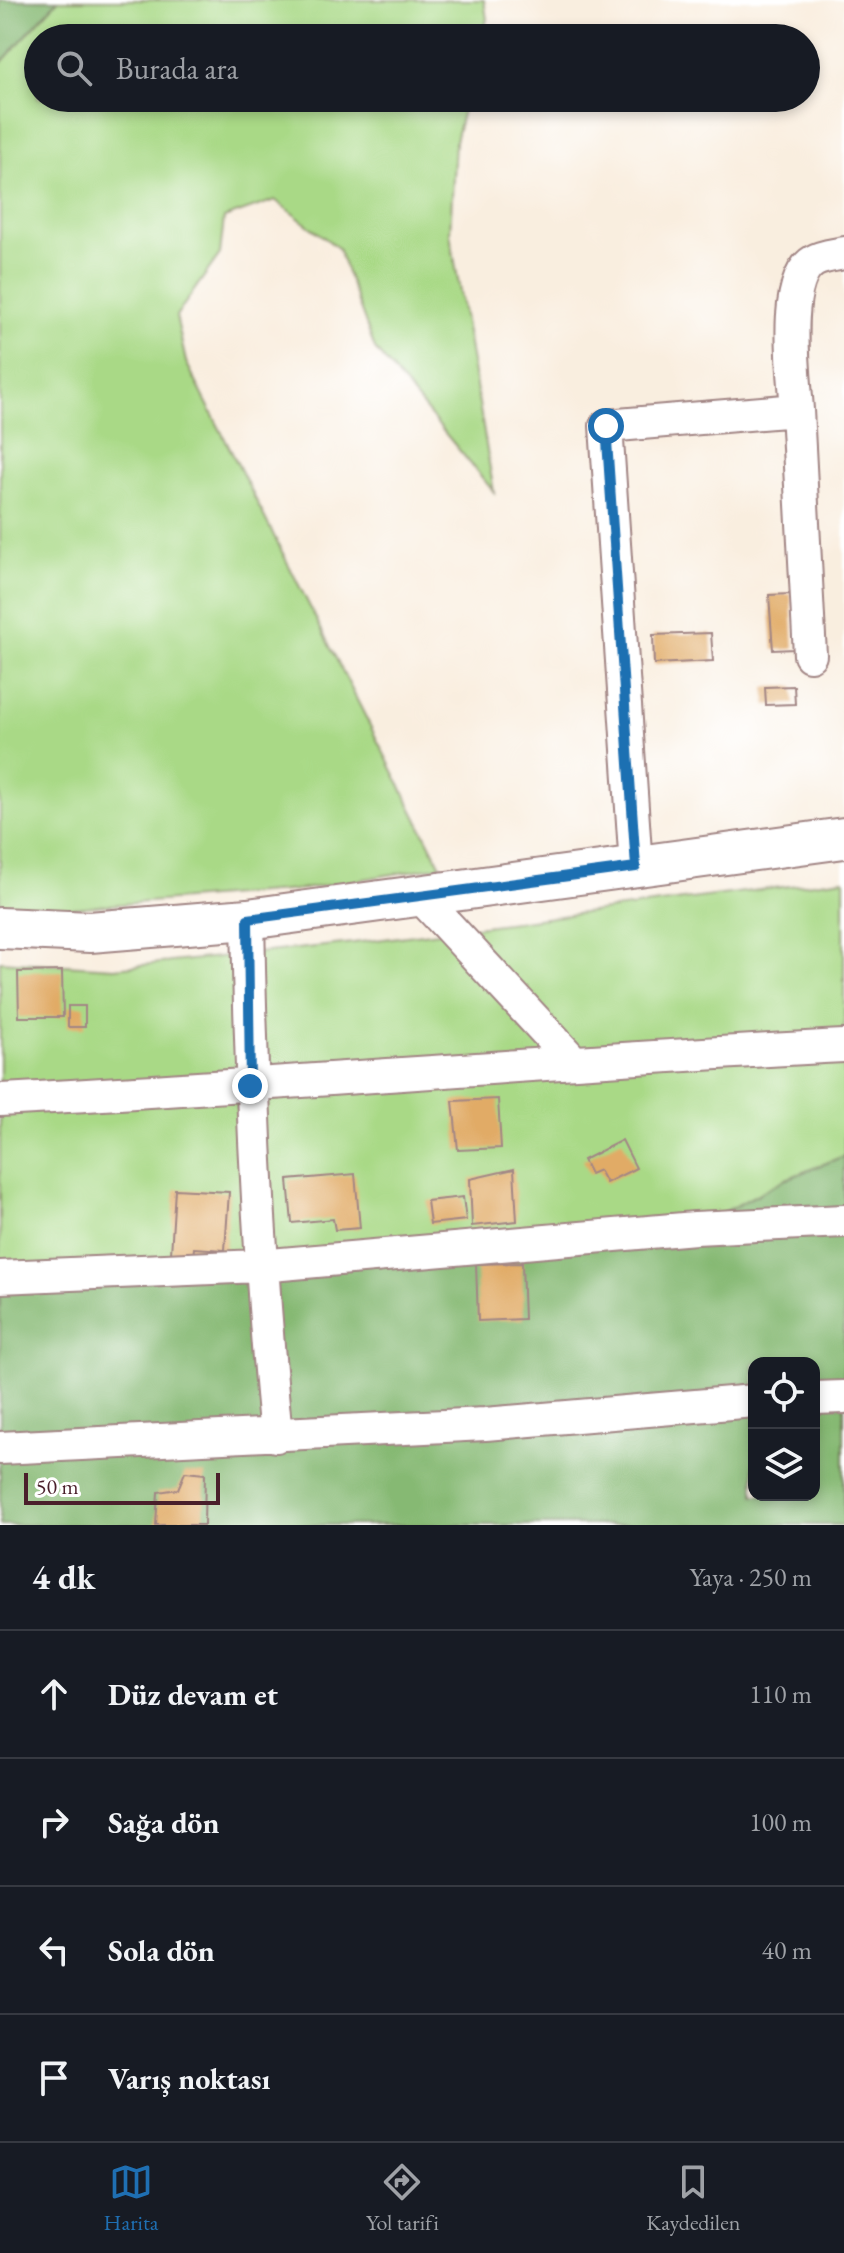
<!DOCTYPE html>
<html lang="tr">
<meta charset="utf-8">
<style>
body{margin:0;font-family:"EB Garamond",serif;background:#20242c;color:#f1f3f6}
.controls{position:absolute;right:24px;bottom:24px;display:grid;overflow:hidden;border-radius:16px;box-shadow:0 4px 12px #0003}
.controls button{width:72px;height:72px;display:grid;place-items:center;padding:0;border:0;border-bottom:2px solid #363941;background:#171b24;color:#f1f3f6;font:40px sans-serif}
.scale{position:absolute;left:24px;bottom:20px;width:196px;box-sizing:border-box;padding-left:8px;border:4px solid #4a1f2b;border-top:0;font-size:22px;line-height:28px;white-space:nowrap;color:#4a1f2b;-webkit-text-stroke:6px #fff;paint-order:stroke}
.stop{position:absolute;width:24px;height:24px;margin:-18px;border:6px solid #1f6fb2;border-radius:50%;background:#fff}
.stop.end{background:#1f6fb2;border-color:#fff;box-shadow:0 2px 8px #0008}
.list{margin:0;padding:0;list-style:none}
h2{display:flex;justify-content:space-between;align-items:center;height:104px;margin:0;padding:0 32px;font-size:34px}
h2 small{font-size:26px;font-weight:400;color:#9ea1a6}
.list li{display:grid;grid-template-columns:52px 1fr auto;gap:24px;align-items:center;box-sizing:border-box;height:128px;padding:0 32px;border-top:2px solid #363941}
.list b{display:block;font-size:30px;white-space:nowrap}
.list em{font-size:26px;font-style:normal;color:#9ea1a6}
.icon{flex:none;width:44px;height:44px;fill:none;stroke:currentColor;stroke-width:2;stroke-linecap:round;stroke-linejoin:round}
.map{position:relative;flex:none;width:844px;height:1525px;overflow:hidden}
.search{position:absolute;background:#171b24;box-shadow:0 4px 12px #0003;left:24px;right:24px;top:24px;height:88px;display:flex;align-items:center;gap:20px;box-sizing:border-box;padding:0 28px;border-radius:44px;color:#9ea1a6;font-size:30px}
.sheet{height:616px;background:#171b24}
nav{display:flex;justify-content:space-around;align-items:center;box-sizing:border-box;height:112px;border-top:2px solid #363941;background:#171b24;font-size:22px;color:#9ea1a6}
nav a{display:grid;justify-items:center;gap:4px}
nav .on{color:#1f6fb2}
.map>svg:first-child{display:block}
.green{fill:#a9d986;stroke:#7a7c58;stroke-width:2}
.forest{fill:#86b973;stroke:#686c4f;stroke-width:2;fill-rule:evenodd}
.building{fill:#e1ab66}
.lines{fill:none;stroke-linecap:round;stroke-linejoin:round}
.minor-casing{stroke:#a28685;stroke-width:36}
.major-casing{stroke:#a28685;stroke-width:44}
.minor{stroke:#fff;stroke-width:32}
.major{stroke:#fff;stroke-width:40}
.route{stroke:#1f6fb2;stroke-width:10}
</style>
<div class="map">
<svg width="844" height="1525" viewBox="0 0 844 1525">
<rect width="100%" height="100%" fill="#fff"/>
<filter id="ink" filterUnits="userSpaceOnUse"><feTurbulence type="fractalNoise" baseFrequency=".0125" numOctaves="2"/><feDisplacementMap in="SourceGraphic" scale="16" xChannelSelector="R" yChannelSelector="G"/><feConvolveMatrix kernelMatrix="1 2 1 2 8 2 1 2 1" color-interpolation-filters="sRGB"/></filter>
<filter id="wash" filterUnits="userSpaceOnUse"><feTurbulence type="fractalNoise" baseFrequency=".006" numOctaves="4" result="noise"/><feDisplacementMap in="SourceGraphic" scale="32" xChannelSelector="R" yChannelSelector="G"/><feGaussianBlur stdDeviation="1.8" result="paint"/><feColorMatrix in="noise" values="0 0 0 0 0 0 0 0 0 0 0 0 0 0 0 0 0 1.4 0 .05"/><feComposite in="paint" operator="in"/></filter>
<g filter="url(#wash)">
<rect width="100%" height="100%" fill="#f9eedf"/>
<path class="green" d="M58 0H484L487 19 482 38H38V98H466L455 141 450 233 494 492 375 349 338 248 275 200 224 218 220 254 176 316 186 362 441 866 299 890 59 909 0 905V64Z
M844 879V1156L784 1180 695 1228 0 1277V961L114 968 353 943Z"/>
<path class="forest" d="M0 0H58L0 64Z
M844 1156V1525H0V1277L695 1228 784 1180ZM754 1363H814V1495H754Z"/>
<g id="blocks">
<path class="building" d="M791 594 794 649 773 650 769 595Z
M711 633 713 661 654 664 653 635Z
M794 686 795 704 766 705 765 687Z
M62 971 63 1017H19L18 972Z
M68 1006H85V1027H68Z
M498 1099 501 1148 458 1150 453 1101Z
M622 1140 636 1168 606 1183 599 1170 590 1174 583 1160Z
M514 1169 517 1221 472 1226 470 1179Z
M355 1174 360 1228 335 1230 333 1219 292 1223 288 1180Z
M175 1189 229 1192 225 1250 194 1248 193 1256 171 1254Z
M463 1197 466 1220 430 1224 427 1201Z
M522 1263 524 1319 478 1321 476 1264Z
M185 1472 205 1474 204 1525H156L158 1492 178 1489Z"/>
</g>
</g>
<g filter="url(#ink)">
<use href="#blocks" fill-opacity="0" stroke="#a28685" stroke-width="2"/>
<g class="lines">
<defs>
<path id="minor" d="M797 410 810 655
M636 867 606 426 797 410C795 376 781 280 814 261 822 256 835 255 844 253
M421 897 573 1061
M248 919C251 1092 259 1263 276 1436
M0 1100C282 1085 562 1060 844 1046
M0 1277 259 1266 695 1228 844 1221
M814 1398 844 1397
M0 1448 485 1424 754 1401"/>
<path id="major" d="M0 928 90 932 248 919 844 838"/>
</defs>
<use href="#minor" class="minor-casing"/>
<use href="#major" class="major-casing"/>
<use href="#minor" class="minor"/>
<use href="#major" class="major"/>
</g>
</g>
<g class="lines" filter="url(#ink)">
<path class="route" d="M250 1086 248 919 636 867 606 426"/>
</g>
</svg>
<div class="controls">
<button><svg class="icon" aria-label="locate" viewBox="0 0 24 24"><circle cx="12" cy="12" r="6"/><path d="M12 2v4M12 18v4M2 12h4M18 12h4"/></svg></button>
<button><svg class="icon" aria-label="layers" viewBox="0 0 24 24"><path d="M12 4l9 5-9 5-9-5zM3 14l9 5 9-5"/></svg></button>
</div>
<div class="scale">50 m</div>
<div class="stop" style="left:606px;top:426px"></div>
<div class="stop end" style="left:250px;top:1086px"></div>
<div class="search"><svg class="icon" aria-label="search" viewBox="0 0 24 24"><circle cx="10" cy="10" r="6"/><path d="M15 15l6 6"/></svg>Burada ara</div>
</div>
<section class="sheet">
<h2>4 dk<small>Yaya · 250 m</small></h2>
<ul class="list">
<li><svg class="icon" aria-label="ahead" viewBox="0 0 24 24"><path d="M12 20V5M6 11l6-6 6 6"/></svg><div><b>Düz devam et</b></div><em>110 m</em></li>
<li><svg class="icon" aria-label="right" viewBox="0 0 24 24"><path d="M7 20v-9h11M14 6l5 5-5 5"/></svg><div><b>Sağa dön</b></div><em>100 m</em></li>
<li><svg class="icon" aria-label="left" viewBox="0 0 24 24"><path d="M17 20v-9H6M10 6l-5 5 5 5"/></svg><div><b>Sola dön</b></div><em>40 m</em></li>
<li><svg class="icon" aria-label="arrive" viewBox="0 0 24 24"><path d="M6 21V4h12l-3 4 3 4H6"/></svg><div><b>Varış noktası</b></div></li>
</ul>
</section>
<nav>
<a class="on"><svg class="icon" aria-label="map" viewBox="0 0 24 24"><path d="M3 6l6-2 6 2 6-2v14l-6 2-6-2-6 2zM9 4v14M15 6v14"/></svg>Harita</a>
<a><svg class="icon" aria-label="directions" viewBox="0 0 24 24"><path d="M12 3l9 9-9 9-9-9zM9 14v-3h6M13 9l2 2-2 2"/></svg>Yol tarifi</a>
<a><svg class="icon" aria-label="saved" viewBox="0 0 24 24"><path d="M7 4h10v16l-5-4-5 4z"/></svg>Kaydedilen</a>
</nav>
